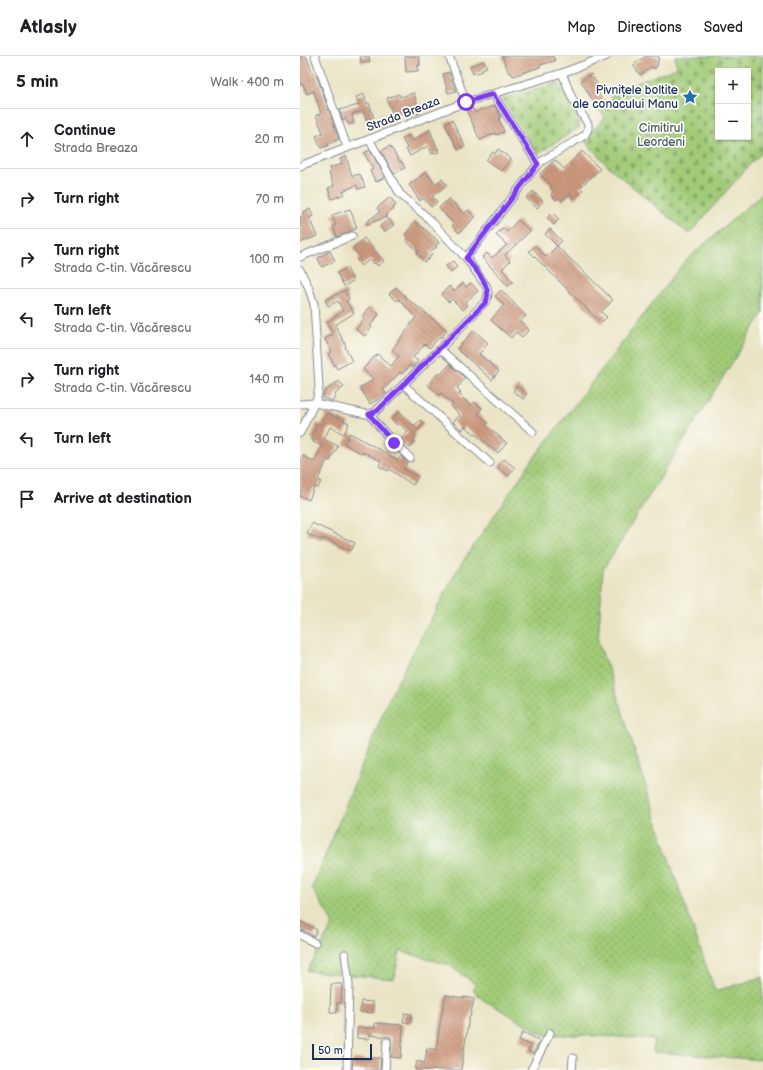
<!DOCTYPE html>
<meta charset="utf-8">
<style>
body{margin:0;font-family:"Balsamiq Sans",sans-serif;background:#f6f6f6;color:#202124}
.controls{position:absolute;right:12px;top:12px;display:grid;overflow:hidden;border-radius:0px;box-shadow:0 1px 3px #0004}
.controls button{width:36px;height:36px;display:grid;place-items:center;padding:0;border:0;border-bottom:1px solid #e0e0e0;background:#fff;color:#202124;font:20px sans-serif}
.scale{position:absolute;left:12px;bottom:10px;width:60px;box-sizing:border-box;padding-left:4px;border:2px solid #1b2f5e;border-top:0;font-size:11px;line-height:14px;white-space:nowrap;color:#1b2f5e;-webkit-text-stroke:3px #fdfcf7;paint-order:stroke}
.stop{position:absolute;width:12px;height:12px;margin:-9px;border:3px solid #7c3aed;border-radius:50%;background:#fff}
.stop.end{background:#7c3aed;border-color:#fff;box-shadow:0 1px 4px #0008}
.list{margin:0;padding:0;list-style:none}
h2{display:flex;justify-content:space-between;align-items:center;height:52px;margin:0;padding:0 16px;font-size:17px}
h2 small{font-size:13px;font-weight:400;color:#757577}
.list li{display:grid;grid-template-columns:26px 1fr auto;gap:12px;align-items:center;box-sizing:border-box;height:60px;padding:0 16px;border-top:1px solid #e0e0e0}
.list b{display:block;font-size:15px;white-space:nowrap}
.list p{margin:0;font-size:13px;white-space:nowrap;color:#757577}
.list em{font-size:13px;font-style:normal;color:#757577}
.icon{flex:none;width:22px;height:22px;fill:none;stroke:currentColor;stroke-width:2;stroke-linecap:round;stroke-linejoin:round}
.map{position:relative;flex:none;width:463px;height:1014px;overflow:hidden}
header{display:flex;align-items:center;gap:24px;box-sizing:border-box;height:56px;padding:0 20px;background:#fff;border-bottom:1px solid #e0e0e0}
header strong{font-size:19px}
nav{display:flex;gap:22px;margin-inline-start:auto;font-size:14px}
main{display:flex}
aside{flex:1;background:#fff}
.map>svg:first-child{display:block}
.grass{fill:url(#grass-dots);stroke:#5e7d6a}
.cemetery{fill:url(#cemetery-stones);stroke:#5e7d6a;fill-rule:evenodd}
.building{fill:url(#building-back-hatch)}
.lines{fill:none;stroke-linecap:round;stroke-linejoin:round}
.street-casing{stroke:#828a92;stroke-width:9}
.street{stroke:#fff;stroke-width:7}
.route{stroke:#7c3aed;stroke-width:5}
.labels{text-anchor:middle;stroke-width:3.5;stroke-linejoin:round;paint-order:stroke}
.poi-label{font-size:12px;fill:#1b2f5e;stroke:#fdfcf7;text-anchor:end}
.street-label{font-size:12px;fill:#1b2f5e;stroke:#fdfcf7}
.park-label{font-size:12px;fill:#435e66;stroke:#fdfcf7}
</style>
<header>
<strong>Atlasly</strong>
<nav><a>Map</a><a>Directions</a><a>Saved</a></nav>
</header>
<main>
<aside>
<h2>5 min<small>Walk · 400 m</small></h2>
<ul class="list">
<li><svg class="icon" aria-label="ahead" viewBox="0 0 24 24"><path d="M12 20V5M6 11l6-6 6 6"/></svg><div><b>Continue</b><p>Strada Breaza</p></div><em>20 m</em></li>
<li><svg class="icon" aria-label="right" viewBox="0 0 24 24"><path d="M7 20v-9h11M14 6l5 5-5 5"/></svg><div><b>Turn right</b></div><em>70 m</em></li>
<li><svg class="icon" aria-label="right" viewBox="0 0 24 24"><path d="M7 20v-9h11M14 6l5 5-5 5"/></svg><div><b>Turn right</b><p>Strada C-tin. Văcărescu</p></div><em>100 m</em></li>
<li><svg class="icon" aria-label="left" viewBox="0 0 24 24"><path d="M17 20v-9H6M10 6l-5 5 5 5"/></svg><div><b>Turn left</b><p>Strada C-tin. Văcărescu</p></div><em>40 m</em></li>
<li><svg class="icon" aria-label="right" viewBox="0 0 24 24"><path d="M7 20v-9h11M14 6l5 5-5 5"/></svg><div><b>Turn right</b><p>Strada C-tin. Văcărescu</p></div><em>140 m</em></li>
<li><svg class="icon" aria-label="left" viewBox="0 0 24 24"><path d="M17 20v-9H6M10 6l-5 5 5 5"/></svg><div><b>Turn left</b></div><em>30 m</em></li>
<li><svg class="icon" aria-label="arrive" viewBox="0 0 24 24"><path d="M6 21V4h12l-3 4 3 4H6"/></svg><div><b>Arrive at destination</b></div></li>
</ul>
</aside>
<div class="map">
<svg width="463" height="1014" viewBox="0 0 463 1014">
<defs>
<pattern id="grass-dots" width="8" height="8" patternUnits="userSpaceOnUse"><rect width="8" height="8" fill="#a1cb77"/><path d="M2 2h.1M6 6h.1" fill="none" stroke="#82a565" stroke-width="1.8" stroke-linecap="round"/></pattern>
<pattern id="cemetery-stones" width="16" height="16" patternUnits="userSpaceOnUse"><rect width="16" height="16" fill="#a1cb77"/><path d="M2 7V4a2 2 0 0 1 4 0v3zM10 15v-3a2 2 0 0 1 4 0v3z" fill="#82a565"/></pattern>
<pattern id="building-back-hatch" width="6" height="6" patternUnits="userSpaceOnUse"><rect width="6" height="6" fill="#cd997d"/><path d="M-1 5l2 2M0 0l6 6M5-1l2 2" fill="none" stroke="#a67d6a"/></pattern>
</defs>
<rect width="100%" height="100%" fill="#fdfcf7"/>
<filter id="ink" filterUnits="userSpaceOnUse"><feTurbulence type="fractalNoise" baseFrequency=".025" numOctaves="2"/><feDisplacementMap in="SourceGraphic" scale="8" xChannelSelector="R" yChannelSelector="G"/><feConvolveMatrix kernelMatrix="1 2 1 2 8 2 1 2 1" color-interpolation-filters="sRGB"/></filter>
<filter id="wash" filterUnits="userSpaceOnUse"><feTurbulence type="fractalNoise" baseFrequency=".012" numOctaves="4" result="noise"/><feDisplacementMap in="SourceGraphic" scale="16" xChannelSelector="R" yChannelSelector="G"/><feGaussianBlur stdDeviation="0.9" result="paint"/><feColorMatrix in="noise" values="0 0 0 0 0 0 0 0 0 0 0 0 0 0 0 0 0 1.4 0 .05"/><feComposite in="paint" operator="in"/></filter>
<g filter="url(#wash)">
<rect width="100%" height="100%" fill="#eae4c5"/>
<path class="grass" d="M463 137V257L303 514 298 586 313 626 370 806 415 935 463 921V1004L353 996 354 983 280 979H244L182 943 174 935 175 928 149 909 100 895 94 923 7 915 33 868 12 832 89 642 157 514 230 407 384 206Z"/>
<path class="cemetery" d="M375 0H463V96L451 107 389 178 309 111 284 84 305 62 299 53 312 43 311 36 377 12ZM418 15H448V81H418Z
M258 27 280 66 279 72 237 98 203 43Z"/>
<g id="blocks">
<path class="building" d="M0 0H6L13 18H16L39 83 28 87 29 89 21 92 16 80 23 77 16 59 21 58 14 35 7 38 3 28 0 29Z
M60 0H69L70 6 61 7Z
M105 0H119L120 9H118V15L106 16Z
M202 0H253L255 5 240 9V11L213 20 211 16 209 17Z
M346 0H359L357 10 355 12 351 11 340 19 333 9Z
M184 5 187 11 182 13 183 15 173 18 170 10Z
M149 16 156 35 148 37 143 18Z
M291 18 300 33 297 35 304 47 297 51 281 25Z
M114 37 120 57 113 59 111 54 93 59 87 42 99 38 100 41Z
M64 38 67 48 69 47 74 63 67 65 63 55 52 58 54 67 48 68 45 62 43 64 39 54 59 49 56 41Z
M195 50 201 61 199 62 204 76 196 79 195 77 180 84 167 55 173 52 175 57 182 53 183 54Z
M152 64 165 90 158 94 145 68Z
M130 74 139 96 132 98 128 90 110 100 106 93 107 92 102 83 109 79 112 85Z
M90 90 100 106 101 105 105 112 94 118 81 95Z
M198 93 211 103 201 115 186 104 193 96 195 98Z
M70 94 85 121 76 126 70 115 73 113 64 97Z
M282 95 300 113 280 131 283 134 274 143 270 138 262 145 259 142 256 144 251 138 254 135 250 131 252 130 240 118 255 104 264 113Z
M46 100 52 120 60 118 65 131 58 133 57 129 43 135 44 138 32 143 28 132 34 130 29 117 31 116 29 112 42 108 40 103Z
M126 116 135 128 142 123 147 129 132 140 137 146 131 151 123 142 120 145 109 129Z
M233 135 243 145 237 152 226 142Z
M90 141 96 149 93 152 94 153 86 159 87 161 67 168 66 166 80 156 77 152Z
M149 142 164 158 168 154 175 161 159 177 152 170 154 168 139 152Z
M10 153 13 160 9 162 17 180 0 187V161L4 159 3 156Z
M50 153 57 172 37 181 33 170 36 169 32 159Z
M252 157 259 163 254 169 247 162Z
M89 163 94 169 84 176 80 170Z
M218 164 230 175 205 199 210 205 202 213 213 226 208 230 182 201 187 197 192 202 207 189 196 179 203 172 207 176Z
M115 165 135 182 139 187 135 190 137 191 130 196 132 199 129 201 130 202 124 206 117 197 119 195 106 185 108 182 105 179Z
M250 173 262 185 257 190 245 178Z
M64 182 84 205 78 210 75 207 74 208 72 204 70 205 69 204 61 210 57 204 60 202 53 192Z
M235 190 246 201 257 190 313 244 301 256 307 261 301 267 229 195Z
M30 195 35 205 22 211 18 202Z
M153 205 157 211 151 216 146 210Z
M47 212 53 225 44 230 37 217Z
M163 227 166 231 171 227 178 235 165 246 168 249 163 254 152 243 149 246 141 239 149 230 154 235Z
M96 231 109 244 147 274 141 282 140 280 130 292 125 288 113 301 118 305 113 311 110 309 102 318 100 316 83 334 86 337 79 343 70 348 60 332 74 323 63 313 77 298 91 310 99 300 92 294 116 261 99 243 97 245 89 238Z
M45 234 49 243 46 245 54 257 35 269 46 290 45 291 52 305 37 313 28 298 32 296 25 283 33 278 26 267 43 255 38 245 28 250 25 244Z
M201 234 226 260 220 265 229 274 222 281 216 276 211 282 191 264 204 249 195 240Z
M70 251 79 258 70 270 72 271 65 280 56 273 64 263 62 261Z
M174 274 188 287 179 298 199 315 192 324 157 293Z
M150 308 165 322 157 332 161 336 159 338 171 350 174 346 182 352 178 358 188 367 186 369 207 387 198 397 165 370 162 374 153 366 160 359 151 350 153 348 141 337 139 339 128 329 139 316 141 318Z
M39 325 44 331 36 337 33 345 23 342 25 335Z
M217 330 227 338 223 343 213 335Z
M98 355 114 370 120 364 124 368 114 378 116 380 113 384 115 386 110 392 101 383 108 376 99 367 97 369 91 363Z
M27 357 49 367 44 378 30 371 24 383 38 390 30 405 27 404 18 424 21 425 18 432 14 431 9 444 0 440V408L3 400 14 406 22 390 13 386 14 384 11 383 17 367 21 369Z
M50 377 98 404 101 400 108 406 104 413 118 421 113 429 89 413 88 415 79 410 81 405 63 396V398L44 388Z
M204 403 215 412 208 420 198 411Z
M12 467 55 487 51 495 23 482 22 484 7 478Z
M0 865 17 874 14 880 0 873Z
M31 928H42L41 947H37V957L30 956Z
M146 939 163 942 164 941 174 943 170 961H169L161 1014H115L117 1005 125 1007 127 992 136 994 141 961Z
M61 945 73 946V957L60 956Z
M105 957 112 958 111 967 103 966Z
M75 967 103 969 101 1002 91 1001V981L69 979V983L57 982V972H75Z
M223 976 240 985 233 998 228 995 231 990 219 984Z
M72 1002H81L80 1014H52L53 1003 72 1004Z"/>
</g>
</g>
<g filter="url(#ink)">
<use href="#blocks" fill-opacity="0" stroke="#828a92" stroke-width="1"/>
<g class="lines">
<defs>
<path id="street" d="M15 0 47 91
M149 0 166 46
M193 38 238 108
M0 110 166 46 262 17 307 0
M0 201 52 180
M166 202 234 113 242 105 285 79 288 73V68L272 42 262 17
M0 214 8 230 14 248 19 331 17 342 0 377
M140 293 233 376
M104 329 190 407
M0 348 15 347 66 358 74 357 140 293 187 244 188 237 187 231 166 202 127 161 100 138 69 83
M69 358 85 377 110 402
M0 879 15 887
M45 898 49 928 47 1014
M85 1014 87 986
M231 1014 250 977
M272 1014 273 1002"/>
</defs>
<use href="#street" class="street-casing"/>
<use href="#street" class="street"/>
</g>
</g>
<g class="lines" filter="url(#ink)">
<path class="route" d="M94 387 78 369 69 358 77 355 185 247C195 232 175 214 166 202L238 108 193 38 166 46"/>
</g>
<defs>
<symbol id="sight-bare" viewBox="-9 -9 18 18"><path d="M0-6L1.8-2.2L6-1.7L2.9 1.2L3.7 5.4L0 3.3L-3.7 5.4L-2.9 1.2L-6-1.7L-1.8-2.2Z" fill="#1f6fb2" stroke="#fdfcf7" stroke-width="2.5" paint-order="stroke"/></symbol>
</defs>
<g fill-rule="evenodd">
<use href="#sight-bare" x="379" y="30" width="22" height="22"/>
</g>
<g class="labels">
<g class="poi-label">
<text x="378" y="38">Pivnițele boltite<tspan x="378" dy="14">ale conacului Manu</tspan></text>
</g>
<g class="street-label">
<text transform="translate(103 58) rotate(-21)" y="4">Strada Breaza</text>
</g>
<g class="park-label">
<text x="361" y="76">Cimitirul<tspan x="361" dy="14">Leordeni</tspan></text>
</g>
</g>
</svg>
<div class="controls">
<button>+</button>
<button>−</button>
</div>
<div class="scale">50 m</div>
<div class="stop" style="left:166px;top:46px"></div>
<div class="stop end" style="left:94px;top:387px"></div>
</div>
</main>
